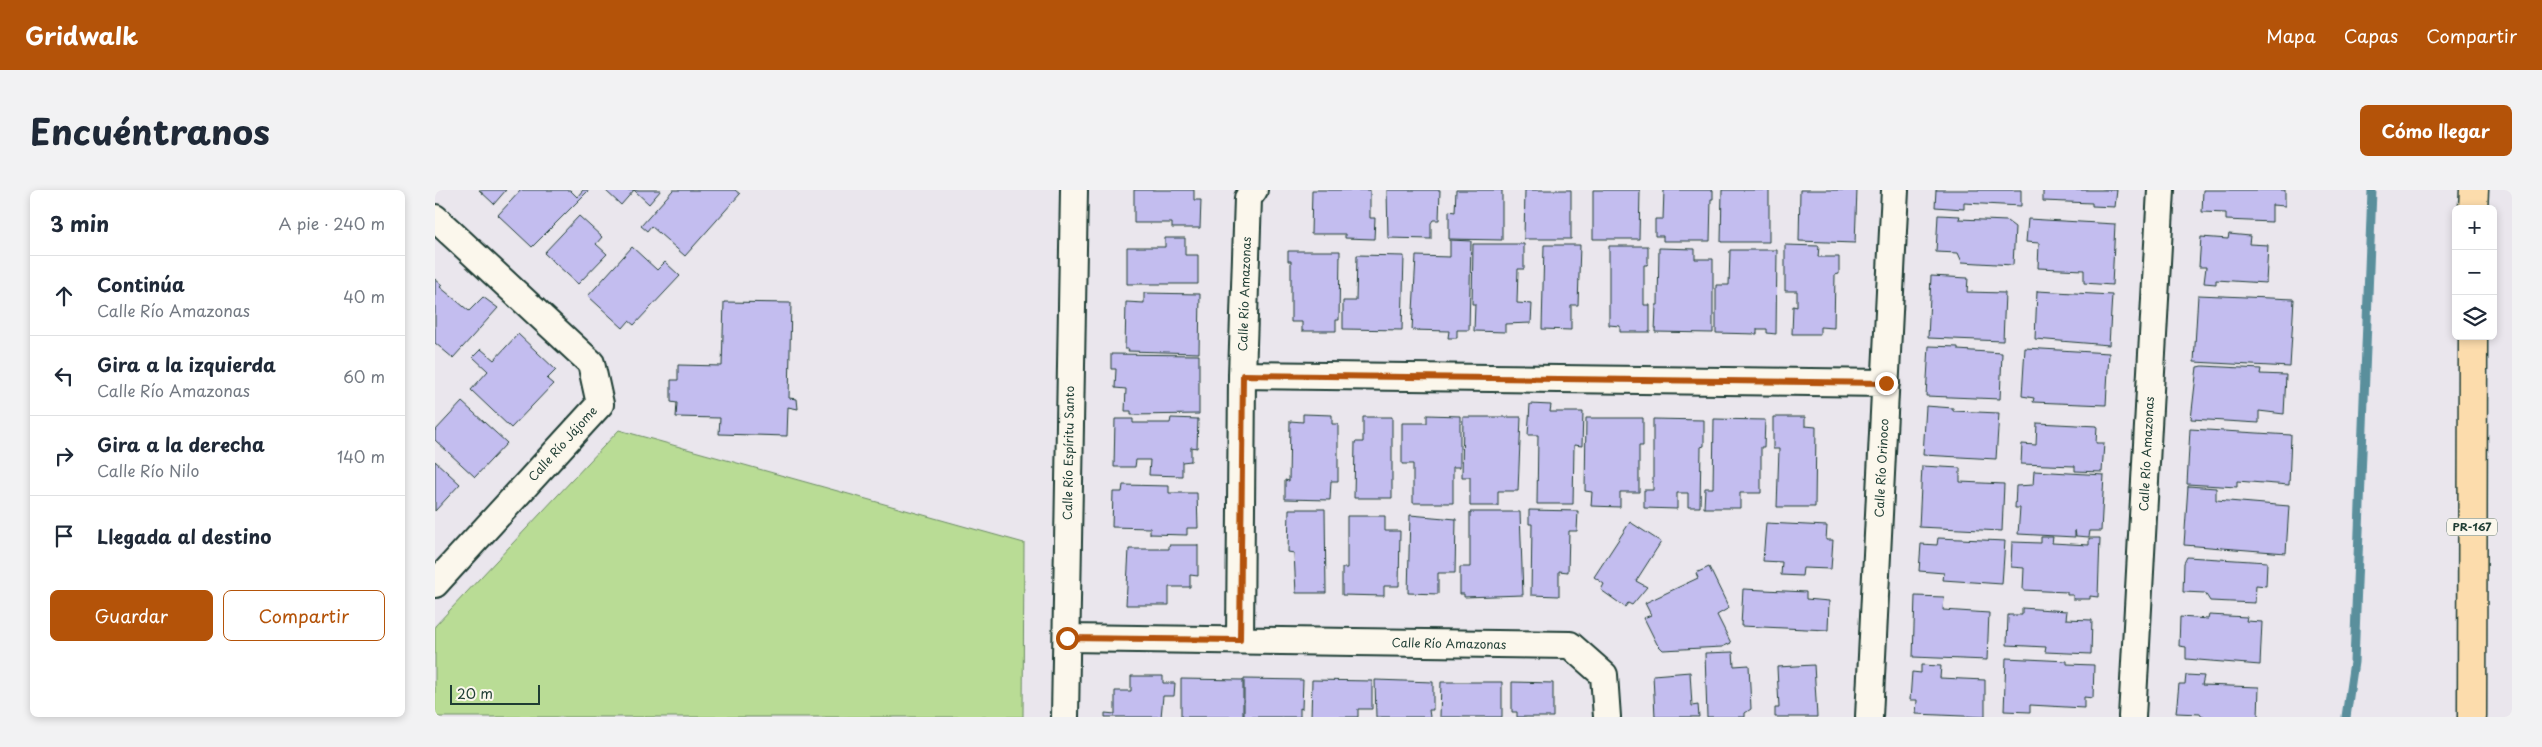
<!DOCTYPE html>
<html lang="es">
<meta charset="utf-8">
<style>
body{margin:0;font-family:"Playpen Sans",sans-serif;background:#f2f2f3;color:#1f2937}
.controls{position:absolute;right:15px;top:15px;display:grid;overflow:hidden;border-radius:8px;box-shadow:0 2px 8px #0003}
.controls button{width:45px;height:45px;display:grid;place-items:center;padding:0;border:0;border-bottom:1px solid #e0e1e3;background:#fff;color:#1f2937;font:25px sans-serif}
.scale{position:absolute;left:15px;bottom:12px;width:90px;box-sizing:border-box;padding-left:5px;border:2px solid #1f3d34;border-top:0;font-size:14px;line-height:18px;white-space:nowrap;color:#1f3d34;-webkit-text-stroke:4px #fbf7ec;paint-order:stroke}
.stop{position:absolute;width:15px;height:15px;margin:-11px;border:4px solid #b45309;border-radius:50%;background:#fff}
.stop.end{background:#b45309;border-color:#fff;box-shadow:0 1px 5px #0008}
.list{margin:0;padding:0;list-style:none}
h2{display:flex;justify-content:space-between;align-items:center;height:65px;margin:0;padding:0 20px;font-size:21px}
h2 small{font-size:16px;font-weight:400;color:#747a83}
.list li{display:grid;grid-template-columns:32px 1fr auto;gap:15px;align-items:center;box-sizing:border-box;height:80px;padding:0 20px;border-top:1px solid #e0e1e3}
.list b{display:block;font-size:19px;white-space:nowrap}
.list p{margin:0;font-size:16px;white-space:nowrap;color:#747a83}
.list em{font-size:16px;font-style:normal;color:#747a83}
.actions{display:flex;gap:10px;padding:15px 20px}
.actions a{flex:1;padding:11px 0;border:1px solid #b45309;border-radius:8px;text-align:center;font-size:18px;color:#b45309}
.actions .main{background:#b45309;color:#fff}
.icon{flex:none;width:28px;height:28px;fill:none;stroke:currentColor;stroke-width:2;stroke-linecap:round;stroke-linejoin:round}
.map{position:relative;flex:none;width:2077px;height:527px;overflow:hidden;border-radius:8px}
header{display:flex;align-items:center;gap:30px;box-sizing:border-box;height:70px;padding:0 25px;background:#b45309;color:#fff}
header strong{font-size:24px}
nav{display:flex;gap:28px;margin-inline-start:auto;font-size:18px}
.intro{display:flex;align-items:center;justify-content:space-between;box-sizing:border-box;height:120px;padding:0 30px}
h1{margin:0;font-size:35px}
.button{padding:12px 22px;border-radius:8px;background:#b45309;color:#fff;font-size:18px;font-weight:700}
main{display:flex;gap:30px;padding:0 30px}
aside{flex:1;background:#fff;border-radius:8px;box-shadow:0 2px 8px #0003}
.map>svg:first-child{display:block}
.green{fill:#b9dc95;stroke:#6c8c64}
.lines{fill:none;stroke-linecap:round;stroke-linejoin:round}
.stream{stroke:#5a8f9c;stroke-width:9}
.building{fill:#c3bdef;stroke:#1f3d34}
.minor-casing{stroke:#1f3d34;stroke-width:30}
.primary-casing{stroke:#1f3d34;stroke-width:31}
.minor{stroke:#fbf7ec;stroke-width:26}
.primary{stroke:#fcdcac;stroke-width:28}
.route{stroke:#b45309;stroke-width:6}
.labels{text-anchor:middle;stroke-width:4;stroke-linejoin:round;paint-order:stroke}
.shield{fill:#fbf7ec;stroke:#61756b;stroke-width:1}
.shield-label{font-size:11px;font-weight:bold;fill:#1f3d34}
.street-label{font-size:12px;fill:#1f3d34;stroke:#fbf7ec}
</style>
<header>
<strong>Gridwalk</strong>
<nav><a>Mapa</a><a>Capas</a><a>Compartir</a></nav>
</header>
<div class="intro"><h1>Encuéntranos</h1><a class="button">Cómo llegar</a></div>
<main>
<aside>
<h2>3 min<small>A pie · 240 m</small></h2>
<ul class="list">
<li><svg class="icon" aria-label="ahead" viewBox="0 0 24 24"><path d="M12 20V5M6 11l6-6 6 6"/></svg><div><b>Continúa</b><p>Calle Río Amazonas</p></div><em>40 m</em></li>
<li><svg class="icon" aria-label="left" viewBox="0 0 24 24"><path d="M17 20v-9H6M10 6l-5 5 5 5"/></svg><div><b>Gira a la izquierda</b><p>Calle Río Amazonas</p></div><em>60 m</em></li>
<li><svg class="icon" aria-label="right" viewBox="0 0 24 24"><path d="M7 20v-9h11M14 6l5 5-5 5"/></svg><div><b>Gira a la derecha</b><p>Calle Río Nilo</p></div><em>140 m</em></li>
<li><svg class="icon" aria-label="arrive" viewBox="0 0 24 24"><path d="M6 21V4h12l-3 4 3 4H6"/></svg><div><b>Llegada al destino</b></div></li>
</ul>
<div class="actions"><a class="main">Guardar</a><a>Compartir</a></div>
</aside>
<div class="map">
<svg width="2077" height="527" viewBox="0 0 2077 527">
<rect width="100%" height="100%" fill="#eae6ed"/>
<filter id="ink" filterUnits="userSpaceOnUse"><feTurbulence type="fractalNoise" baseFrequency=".02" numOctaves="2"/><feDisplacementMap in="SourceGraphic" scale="10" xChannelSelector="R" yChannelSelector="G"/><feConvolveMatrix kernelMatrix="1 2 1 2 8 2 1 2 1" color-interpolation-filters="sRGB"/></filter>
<g filter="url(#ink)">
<path class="green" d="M184 240 589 353 588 527H0V436Z"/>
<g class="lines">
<path class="stream" d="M1911 527 1919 472 1937 0"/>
</g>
<path class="building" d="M44 0H71L59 14Z
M86 0H135L142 7 148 0H154L97 57 63 25Z
M170 0H226L214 14 199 0 186 15Z
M238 0H300L305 4 250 66 216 36 212 41 206 36Z
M699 0H759V10H766L765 38H737V33H699Z
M877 0H935V28H940L939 49 910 48V44H876Z
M952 0H1005L1004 30H998L996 33V49L953 48Z
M1021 0H1067V50L1014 49V21L1020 22Z
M1090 0H1136V49H1089Z
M1158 0H1205L1204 49H1158Z
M1229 0H1278V9H1276L1275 51H1228V46H1220V29H1228Z
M1287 0H1334V52H1286Z
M1365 0H1422L1420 53 1364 51Z
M1501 0H1586V16L1529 13V19L1500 17Z
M1608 0H1682L1680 17 1657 16V13L1608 11Z
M1768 0H1850V16L1837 15V32L1791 30V23L1767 22Z
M1503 25 1525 26 1524 29 1572 31 1580 37 1578 75 1527 72 1523 63 1501 62Z
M144 26 167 47 161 54 172 64 143 94 109 63Z
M1593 29 1680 34 1677 95 1649 93V80L1603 78 1604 53 1591 52Z
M1794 44 1815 46 1814 54 1833 55 1831 93 1781 90V94L1769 93 1771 77H1764L1766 47 1793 49Z
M730 48H750V65H763V94H692V57H730Z
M1015 50 1036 51 1034 140H1022V148H1013L1014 141 977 140 981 66 1015 67Z
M1038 54H1089V79H1083L1082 113 1097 114 1096 133 1070 134V142L1039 141 1040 114H1037Z
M1109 55H1145L1143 115H1136V140L1107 139Z
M1350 55 1384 56 1383 67H1404V84L1400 85 1399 138 1385 137V144H1357L1358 116 1362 117V101H1350Z
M1174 56H1213V75H1209V115H1215V142H1185V136L1174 135Z
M197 57 222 80 230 72 245 86 199 135 194 131 188 138 153 106Z
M1224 58 1260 59V69H1278V143L1220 142 1221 115H1223Z
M1295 60H1342L1341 144 1332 143V139H1322V144L1281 143V95H1294Z
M853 61H905L904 130H901V141H867V132H856V71H853Z
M922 65 969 66 967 140 908 139V111H921Z
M1496 86 1533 88 1532 102 1570 103 1568 151 1493 148Z
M0 89 7 95 5 97 34 121 48 107 63 118 18 168 0 153Z
M1602 101 1677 105 1674 155 1600 149Z
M709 103 765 104 764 163 693 161 694 159H690L691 112 709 113Z
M1763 105 1859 109 1855 177 1759 172Z
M289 112 356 113 354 208 362 209 363 219 353 217 352 246 284 244 285 228 241 227 242 213 236 212V190H243V175L287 176Z
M83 144 121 180 112 189 118 194 76 238 36 200 53 181 38 167 46 159 59 170Z
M1494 156 1523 157V160L1567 163 1565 209 1491 206Z
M1590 158 1674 163 1671 215 1598 212 1599 208 1587 206Z
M676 164 764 165V224L696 225V221H690L691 199 680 198 681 179H676Z
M1768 176 1826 179 1825 184 1851 185 1849 224 1824 221V233L1756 229 1762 177Z
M27 212 72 253 40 287 0 250V241Z
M1095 214 1116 215 1115 222H1148L1147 256 1139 255 1138 314H1102L1103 245H1093Z
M1491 216 1518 218V221L1564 223 1561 269 1488 265Z
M868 224 897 225V234H903V291H896L895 310 850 309V290L854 291 855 231 868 232Z
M992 225 1025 226V277H1018V313H978V274H967V233H992Z
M928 227H957V308H919L920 252H928Z
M1028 227H1086L1083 301H1063V316H1035V287H1027Z
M1338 227H1370V236L1381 237 1380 317H1342L1344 259H1338Z
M736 228 763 229 762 258 756 257V271L747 272V286L714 285 715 270H701L700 277H679L680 229H698V233H735Z
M1151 228H1208V256H1204V302H1185V317L1156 316 1157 302 1150 301Z
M1218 229 1269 230V256L1266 257 1265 317H1253V303H1242V319L1209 318V300H1218Z
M1279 229 1330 230 1329 257H1326V303H1305V318H1269L1270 298H1278Z
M1602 233 1662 236 1661 253H1669L1667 282 1640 281V276L1586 274 1587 254 1601 255Z
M1755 239 1856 245 1854 295 1802 291V297L1752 294Z
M0 271 25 294 0 321Z
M1487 276 1525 278V292L1569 294 1567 341 1484 337Z
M1599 281 1669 285 1666 341H1655L1654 347 1641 346 1640 340V347L1583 344 1585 318H1580L1581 296 1598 295Z
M688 295 734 296V303H762L763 338H752V345L715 344V338L677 337 678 302H687Z
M1753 296 1781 298V310L1854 316 1851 363 1749 355Z
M854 319H890L891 403H861L859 363 853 362Z
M1094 320 1143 321 1142 341H1134L1133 382 1124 381V406L1096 405 1097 334H1094Z
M1035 322H1085L1088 405 1029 407V404H1025V377H1035Z
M975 325 1021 329 1020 383H1003V404L973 403Z
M912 326H950V341H965L964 396H949V406L907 405V378H912Z
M1195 332 1226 352 1201 391 1212 397 1197 415 1193 413 1190 417 1166 400 1169 394 1159 387Z
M1331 333 1392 336 1391 350H1398L1396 379 1368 378 1367 386 1346 385 1347 372 1328 371Z
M1606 347H1618L1617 353 1654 355V348H1665L1663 407 1655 406V409H1638V405H1632V402L1588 400 1589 378 1576 377 1577 352 1606 353Z
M1503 348 1570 351 1567 394 1508 390 1509 383 1484 381 1486 354 1502 355Z
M734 355H763V386L755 385V397H734V415H691L694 359H734Z
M1752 367 1832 372 1831 396 1821 395 1820 413 1775 411 1770 403 1748 402 1749 373Z
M1274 377 1294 418 1282 425 1296 453 1287 457 1228 460 1222 454 1209 428 1216 425 1210 413 1263 388 1261 383Z
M1308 399 1371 402V409L1394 411 1393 440 1306 436Z
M1480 406 1509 407 1508 420 1554 423 1552 470 1478 467Z
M1587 418 1632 421 1631 429 1657 430 1656 464 1610 462 1611 457 1572 455 1573 425H1587Z
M1774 425 1812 427 1811 431 1827 432 1825 475 1751 469V457L1744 456 1745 427 1773 429Z
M1298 462 1299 476 1314 475 1316 519 1310 523V527H1272L1270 463Z
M1571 468 1632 471V474L1659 475 1658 508 1649 507V518L1595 515V522L1569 521Z
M1379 475 1382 527H1340V518H1344L1342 477Z
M1486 475 1506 476 1505 488 1550 490V527L1481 524 1482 510H1475L1477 482 1486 483Z
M1255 482 1257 516 1263 515 1264 527H1220L1218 485Z
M1751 485 1769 486 1767 495 1824 497 1823 527H1767L1765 524 1741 523 1744 494H1750Z
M696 486H728V493H740L739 506H728L726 527H670V523L680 524V501H696Z
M746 489 808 490V527H746Z
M809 489 868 490 867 519 865 518V527H809Z
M877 490 937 491V519H923V527H876Z
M940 490 998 492V520H994L995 527H941Z
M1006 492H1067V527H1005Z
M1077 492 1118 493V527H1082V522H1077Z"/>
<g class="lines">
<defs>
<path id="minor" d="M0 28 156 173 165 214 0 394
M807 185 1451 193
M632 448 1135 455 1169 485 1172 527
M805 450 807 185 813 8 819 0
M630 527 639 0
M1434 527 1460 0
M1697 527 1726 0"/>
<path id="primary" d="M2038 19 2039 0
M2037 527 2038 146"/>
</defs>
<use href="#minor" class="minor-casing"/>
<use href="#primary" class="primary-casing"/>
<use href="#minor" class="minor"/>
<use href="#primary" class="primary"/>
</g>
</g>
<g class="lines" filter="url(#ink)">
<path class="route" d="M632 448 805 450 808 185 1451 193"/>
</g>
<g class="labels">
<rect class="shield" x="2012" y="328.5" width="50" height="17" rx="4"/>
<g class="shield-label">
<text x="2037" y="341">PR-167</text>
</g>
<g class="street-label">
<text transform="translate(810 104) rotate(-88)" y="4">Calle Río Amazonas</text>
<text transform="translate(128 254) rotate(-48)" y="4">Calle Río Jájome</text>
<text transform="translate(634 263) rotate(-89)" y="4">Calle Río Espíritu Santo</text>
<text transform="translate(1712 264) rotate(-87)" y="4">Calle Río Amazonas</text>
<text transform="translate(1447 278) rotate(-87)" y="4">Calle Río Orinoco</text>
<text transform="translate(1014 454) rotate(1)" y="4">Calle Río Amazonas</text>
</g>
</g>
</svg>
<div class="controls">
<button>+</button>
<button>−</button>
<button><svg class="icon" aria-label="layers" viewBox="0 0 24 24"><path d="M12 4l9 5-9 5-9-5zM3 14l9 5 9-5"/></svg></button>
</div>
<div class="scale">20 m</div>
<div class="stop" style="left:632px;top:448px"></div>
<div class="stop end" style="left:1451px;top:193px"></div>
</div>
</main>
